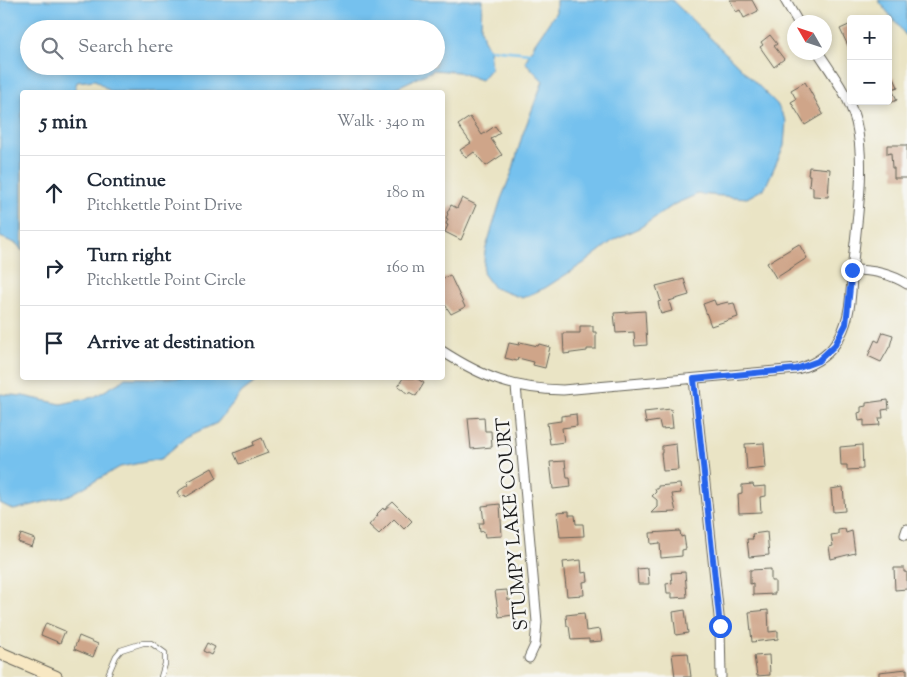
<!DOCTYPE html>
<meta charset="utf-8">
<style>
body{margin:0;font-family:"Sorts Mill Goudy",serif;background:#f6f6f7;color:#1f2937}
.controls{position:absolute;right:15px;top:15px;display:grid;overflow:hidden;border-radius:5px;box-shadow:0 2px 8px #0003}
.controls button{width:45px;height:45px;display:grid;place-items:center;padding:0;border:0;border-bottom:1px solid #e0e1e3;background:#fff;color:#1f2937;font:25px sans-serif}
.compass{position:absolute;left:787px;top:15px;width:45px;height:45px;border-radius:50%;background:#fff;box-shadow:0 2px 8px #0003;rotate:309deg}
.stop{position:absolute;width:15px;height:15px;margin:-11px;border:4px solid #2563eb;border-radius:50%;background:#fff}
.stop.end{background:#2563eb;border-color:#fff;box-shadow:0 1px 5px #0008}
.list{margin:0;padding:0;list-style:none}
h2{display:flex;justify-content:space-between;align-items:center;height:65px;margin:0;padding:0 20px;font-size:21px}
h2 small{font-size:16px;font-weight:400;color:#747a83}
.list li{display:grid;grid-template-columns:32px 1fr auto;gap:15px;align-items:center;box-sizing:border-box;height:75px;padding:0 20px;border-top:1px solid #e0e1e3}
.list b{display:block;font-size:19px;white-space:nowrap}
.list p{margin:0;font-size:16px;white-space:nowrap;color:#747a83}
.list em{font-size:16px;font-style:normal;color:#747a83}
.icon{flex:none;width:28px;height:28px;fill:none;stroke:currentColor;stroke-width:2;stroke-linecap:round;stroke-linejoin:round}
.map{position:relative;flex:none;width:907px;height:677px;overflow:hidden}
.search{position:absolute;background:#fff;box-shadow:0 2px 8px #0003;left:20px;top:20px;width:425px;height:55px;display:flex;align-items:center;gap:12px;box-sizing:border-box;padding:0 18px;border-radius:28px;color:#747a83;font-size:19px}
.panel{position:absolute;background:#fff;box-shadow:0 2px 8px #0003;left:20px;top:90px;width:425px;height:290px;border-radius:5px}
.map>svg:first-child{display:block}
.water{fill:#74c1ee;stroke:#486e85;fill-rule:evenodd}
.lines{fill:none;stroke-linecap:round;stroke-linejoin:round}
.stream{stroke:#74c1ee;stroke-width:2.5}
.building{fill:#cfa589}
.lane-casing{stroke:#646257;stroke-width:6}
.street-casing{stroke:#646257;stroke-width:11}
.secondary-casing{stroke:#646257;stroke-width:14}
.lane{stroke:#fff;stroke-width:4.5}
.street{stroke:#fff;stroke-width:9}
.secondary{stroke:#f8e8c3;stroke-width:12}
.route{stroke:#2563eb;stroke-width:6}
.labels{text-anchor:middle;stroke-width:5;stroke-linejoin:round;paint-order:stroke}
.street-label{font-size:19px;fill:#1c1c1c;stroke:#f6f6f2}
</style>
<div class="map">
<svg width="907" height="677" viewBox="0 0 907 677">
<rect width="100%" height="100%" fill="#f6f6f2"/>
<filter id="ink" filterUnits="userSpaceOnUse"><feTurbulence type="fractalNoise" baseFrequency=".02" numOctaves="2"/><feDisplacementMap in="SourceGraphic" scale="10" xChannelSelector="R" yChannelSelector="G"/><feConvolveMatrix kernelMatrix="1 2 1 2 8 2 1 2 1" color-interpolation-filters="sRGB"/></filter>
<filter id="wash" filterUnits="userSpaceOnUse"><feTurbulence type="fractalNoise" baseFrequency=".0096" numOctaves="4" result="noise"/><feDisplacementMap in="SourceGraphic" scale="20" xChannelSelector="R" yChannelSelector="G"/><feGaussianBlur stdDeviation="1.12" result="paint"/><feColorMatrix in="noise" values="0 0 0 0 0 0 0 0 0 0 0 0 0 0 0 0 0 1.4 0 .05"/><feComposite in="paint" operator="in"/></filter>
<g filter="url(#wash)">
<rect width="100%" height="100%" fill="#eae4c5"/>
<path class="water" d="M0 0H482L481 28 484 40 489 49 491 68 481 80 458 72 434 70 391 90 365 89 361 92H111L95 80 77 82 74 92H22V251L17 244 0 237ZM29 29H436V66H29Z
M556 0H672L777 104 786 121 784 146 765 188 747 198 698 194 675 204 641 227 615 239 584 263 545 288 522 298 494 288 483 273 485 251 501 199 512 172 522 136 543 81 525 62 535 43 556 12Z
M878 0H907V37Z
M125 378H259L258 380 242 392 217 423 186 437 161 459 120 467 70 495 14 510 0 503V394L23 396 61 404 94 397 120 382Z"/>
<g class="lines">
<path class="stream" d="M489 49 530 53"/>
</g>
<g id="blocks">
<path class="building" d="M730 0H752L758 11 744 18 740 10 736 12Z
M851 24V52L840 29Z
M770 35 777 44 774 46 784 59 774 67 760 47 763 45 761 42Z
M894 78 898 87 892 89 897 100 888 104V80Z
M805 82 823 114 805 125 791 102 796 99 791 90Z
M470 117 482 135 495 126 500 133 491 139 502 155 486 166 474 152 466 158 460 150 471 143 458 125Z
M887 145H907V178H894V168H892L891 153 887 154Z
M809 167 830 169 828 197 813 196V187L809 186 810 175H808Z
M462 198 476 205 461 240 445 232 448 225 446 224 448 219 446 218 448 214 447 213 451 205 457 208Z
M799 244 807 258 776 278 767 263Z
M450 275 465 307 451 314 442 300V279Z
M684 279 689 295 669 301 672 311 661 314 658 302 661 301 656 286Z
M714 300 716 305 728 302 729 304 734 303 738 317 711 326 703 304Z
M645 311 647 345 635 346 634 332 616 333 614 313Z
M580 326H593V332H596V349H587V351L564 354 563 333H580Z
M883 332 893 335 890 346 881 362 868 356 875 340 879 342Z
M520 342 538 346 539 344 550 347 545 368 533 365 534 362 518 358 517 361 505 358 509 343 519 345Z
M403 378H416L424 383 416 396 409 392 408 394 398 386Z
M888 400 889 409 882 410 883 418H879L880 425 864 426V420L859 421 858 413 861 412V407L866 406V403Z
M671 409 673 428 661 429 659 421 646 423 644 412Z
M576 414 577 426 562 428 564 442 550 444 547 423 561 421V416Z
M484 417 485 431H491L492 447 471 449 468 418Z
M262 438 268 453 239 464 234 453 254 445 253 442Z
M764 443 766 468 747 470 745 444Z
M676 444 678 470 663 471 661 453H662V446Z
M862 445 863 469 847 470V465H841L840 447Z
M565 461 567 478H570L571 487 553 489 550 462Z
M212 468 217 478 186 497 185 495 180 498 177 492 188 485 187 482Z
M680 484 681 493 672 494 676 512 651 513 657 507V500L652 496 656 492 655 489H658V486Z
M753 484 754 487 766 486V496L760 497 761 512 739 513 738 494 742 493V485Z
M843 487 845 511 833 512 831 489Z
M393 502 412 521 404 529 394 519 379 534 369 525 378 515 377 514 383 508 384 510Z
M500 504 502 536 485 537 484 531 480 532 479 523H484L482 506Z
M569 511V515H575L576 524H583L584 536 560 537 557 512Z
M845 529 846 533 852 531 855 553 831 559 829 547 833 546 831 535 838 534V530Z
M680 531 681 537 684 536 686 549 682 550V556L661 558 660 543 651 544 650 533Z
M767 532 769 555 749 557 747 539H753L752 534Z
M21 534 35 539 32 547 18 542Z
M581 560 582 573 587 572 588 581 583 582 584 595 567 596 563 562Z
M648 568 649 584H638L637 569Z
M894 568H904V572H907V589L895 590Z
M771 569V581H775V594L753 595V583L750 584V570Z
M685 572 687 597 672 598V593H667L666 584 672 583 671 573Z
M507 590 508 600H511L513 615 499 617 495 591Z
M685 610 688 633 676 635 673 612Z
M768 610 769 632 778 631V639L752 642 749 612Z
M584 613 586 631 600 629 602 641 589 642V639L571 640 569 626H567L566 615Z
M46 623 65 631 60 643 41 635Z
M79 636 98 644 93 657 74 649Z
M207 643 215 647 211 655 203 651Z
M688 653 691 677H675L672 654Z
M769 655 770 675 757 676 754 656Z
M907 669V677H879V672Z"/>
</g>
</g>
<g filter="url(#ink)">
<use href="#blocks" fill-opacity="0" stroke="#646257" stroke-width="1"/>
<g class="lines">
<defs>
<path id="lane" d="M107 677 116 656 121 650 143 643H151L165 653V664L161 677"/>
<path id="street" d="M785 0 798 22
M852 270C872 270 890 273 907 284
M442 351C484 378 513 389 563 390L797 369C816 364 831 354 840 336 852 315 851 286 853 262 857 219 866 164 856 122 849 96 833 75 818 52
M694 379 720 626 721 677
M516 386 537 622 535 645 529 658
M905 535 907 529"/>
<path id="secondary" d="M0 653 56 677"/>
</defs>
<use href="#lane" class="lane-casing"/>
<use href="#street" class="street-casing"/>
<use href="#secondary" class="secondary-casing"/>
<use href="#lane" class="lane"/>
<use href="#street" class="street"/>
<use href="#secondary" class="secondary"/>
</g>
</g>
<g class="lines" filter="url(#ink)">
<path class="route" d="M720 626 694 379 796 369 818 361 835 345 846 324 852 270"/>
</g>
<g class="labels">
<g class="street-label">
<text transform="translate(511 524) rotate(-95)" y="7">STUMPY LAKE COURT</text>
</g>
</g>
</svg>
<div class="controls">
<button>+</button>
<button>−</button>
</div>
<svg class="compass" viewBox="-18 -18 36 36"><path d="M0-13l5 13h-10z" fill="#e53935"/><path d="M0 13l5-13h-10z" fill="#747a83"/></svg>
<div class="stop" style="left:720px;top:626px"></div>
<div class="stop end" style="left:852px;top:270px"></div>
<div class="search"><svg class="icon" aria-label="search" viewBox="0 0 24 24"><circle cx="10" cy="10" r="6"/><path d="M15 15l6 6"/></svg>Search here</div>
<section class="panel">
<h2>5 min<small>Walk · 340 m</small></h2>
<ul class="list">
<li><svg class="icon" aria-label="ahead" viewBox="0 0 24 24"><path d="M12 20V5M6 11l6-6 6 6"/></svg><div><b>Continue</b><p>Pitchkettle Point Drive</p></div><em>180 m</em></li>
<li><svg class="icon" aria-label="right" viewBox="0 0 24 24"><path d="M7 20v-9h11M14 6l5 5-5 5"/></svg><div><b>Turn right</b><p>Pitchkettle Point Circle</p></div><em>160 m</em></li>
<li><svg class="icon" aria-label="arrive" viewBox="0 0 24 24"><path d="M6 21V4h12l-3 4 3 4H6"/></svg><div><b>Arrive at destination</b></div></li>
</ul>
</section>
</div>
